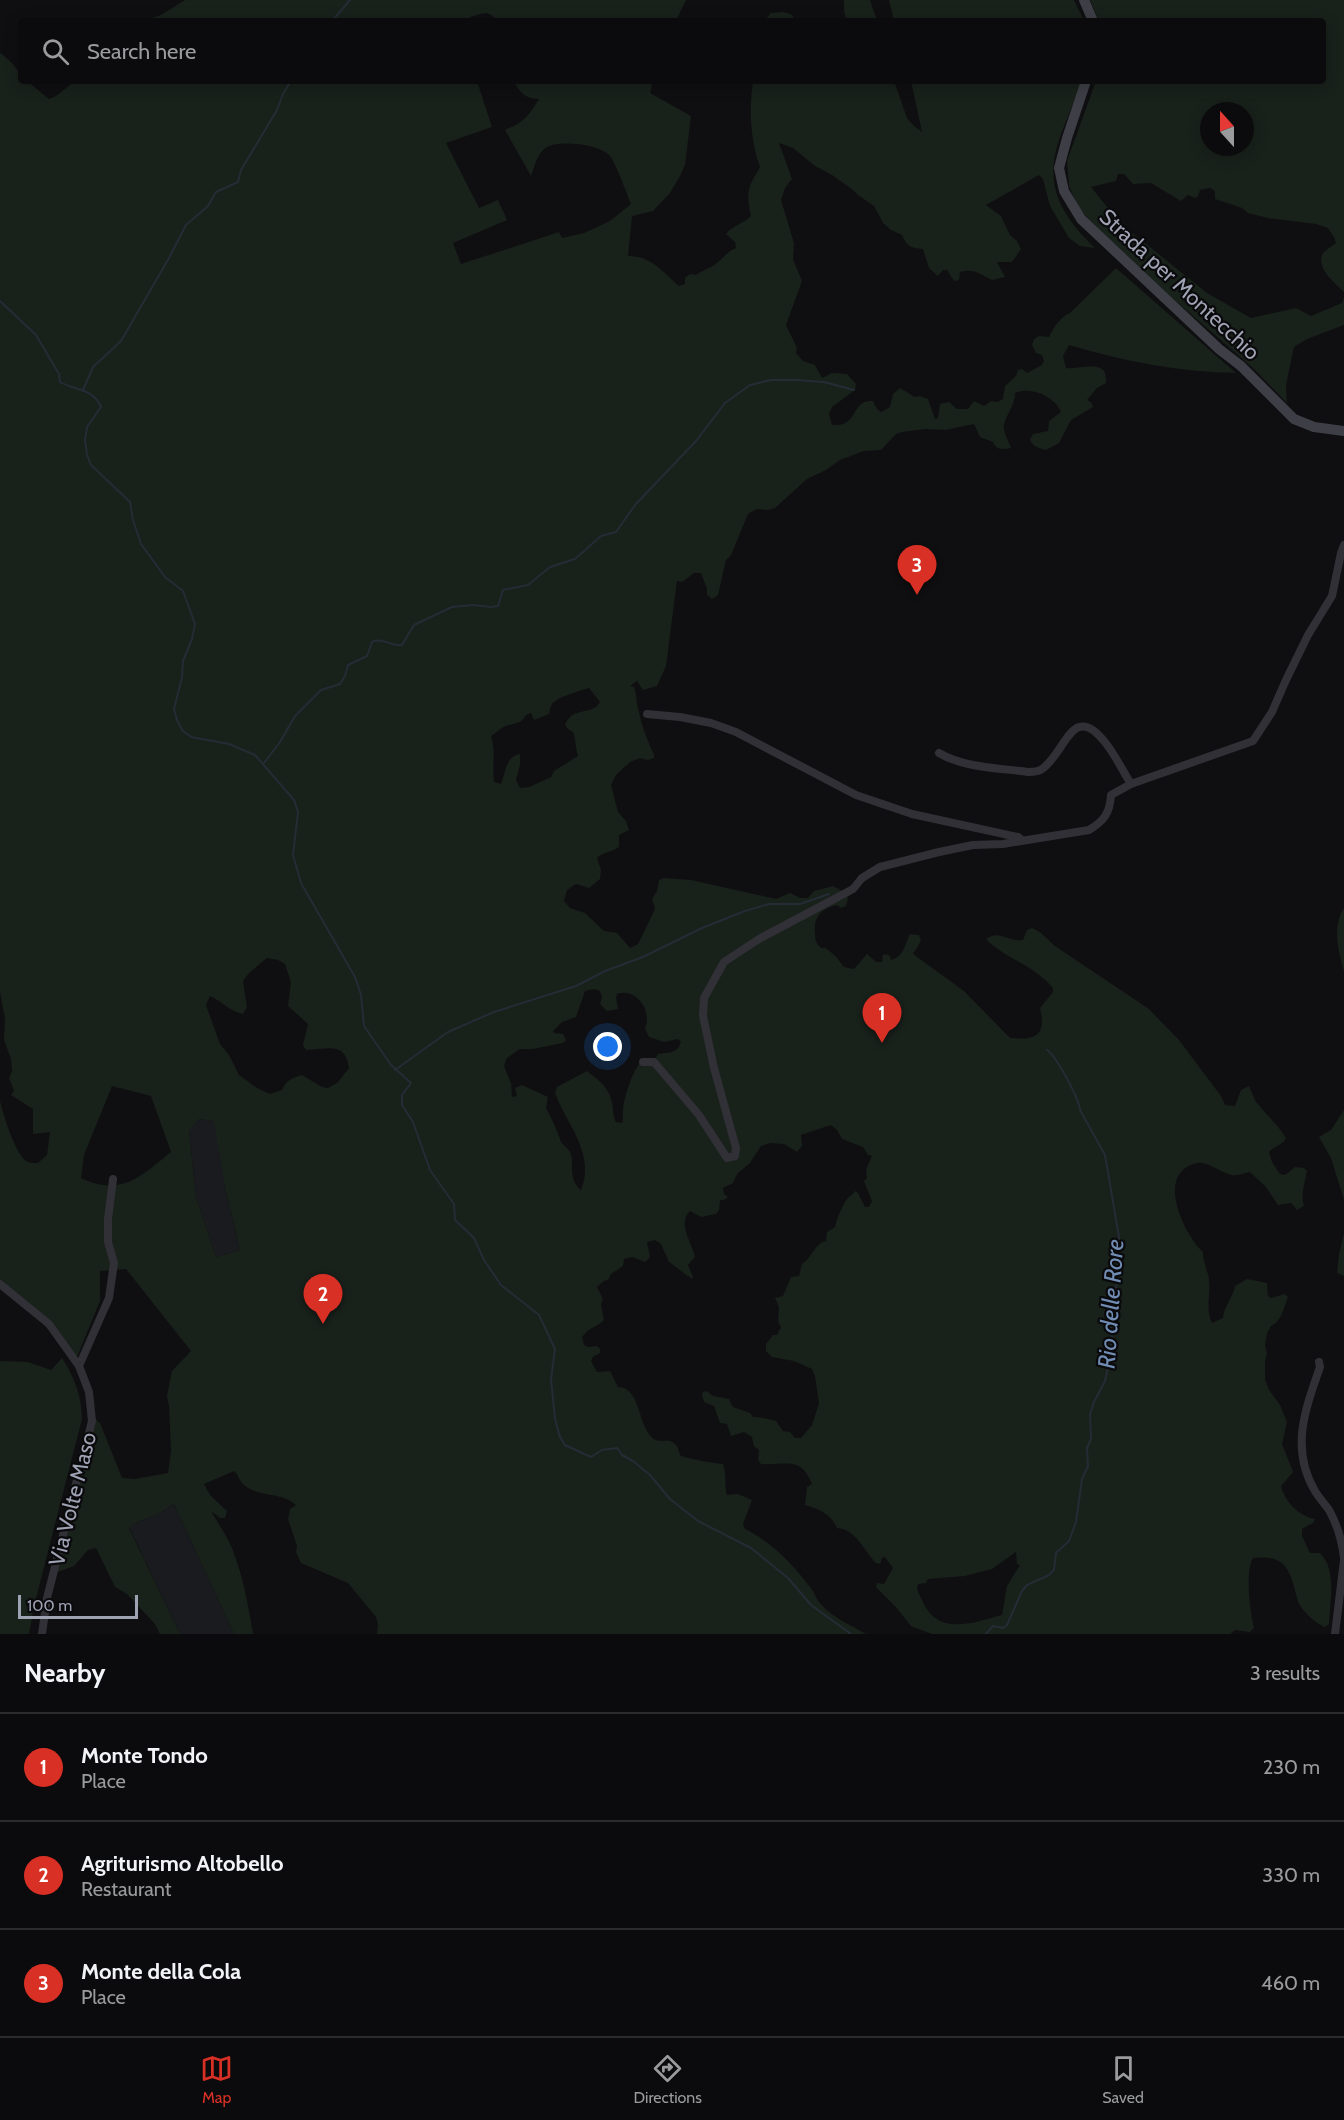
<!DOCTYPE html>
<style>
body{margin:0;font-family:Cabin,sans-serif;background:#141416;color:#f1f3f6}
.compass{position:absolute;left:1200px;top:102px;width:54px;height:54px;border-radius:50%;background:#0b0b0d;box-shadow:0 3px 15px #0003;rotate:339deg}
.scale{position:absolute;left:18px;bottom:15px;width:120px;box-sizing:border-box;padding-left:6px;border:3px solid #9ea2b3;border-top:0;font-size:16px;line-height:21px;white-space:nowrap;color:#9ea2b3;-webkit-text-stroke:4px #0a0a0c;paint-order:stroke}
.you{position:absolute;left:608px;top:1047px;width:21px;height:21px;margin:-15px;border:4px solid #fff;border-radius:50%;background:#1a73e8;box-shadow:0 0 0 9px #1a73e833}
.badge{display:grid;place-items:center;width:39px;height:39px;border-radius:50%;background:#d93025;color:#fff;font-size:20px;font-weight:700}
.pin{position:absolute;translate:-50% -50px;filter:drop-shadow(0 2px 3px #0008)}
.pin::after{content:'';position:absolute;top:32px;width:21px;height:18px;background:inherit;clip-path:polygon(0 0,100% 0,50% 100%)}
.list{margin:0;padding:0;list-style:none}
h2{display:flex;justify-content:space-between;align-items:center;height:78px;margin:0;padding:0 24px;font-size:26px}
h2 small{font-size:20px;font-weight:400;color:#9a9b9d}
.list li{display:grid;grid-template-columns:39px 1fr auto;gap:18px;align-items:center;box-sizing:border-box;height:108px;padding:0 24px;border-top:2px solid #2b2b2e}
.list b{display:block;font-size:22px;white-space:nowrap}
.list p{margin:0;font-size:20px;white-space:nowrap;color:#9a9b9d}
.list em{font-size:20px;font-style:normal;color:#9a9b9d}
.icon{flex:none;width:33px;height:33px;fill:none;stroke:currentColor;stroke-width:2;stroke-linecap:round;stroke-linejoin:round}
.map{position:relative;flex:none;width:1344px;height:1634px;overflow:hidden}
.search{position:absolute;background:#0b0b0d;box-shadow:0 3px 15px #0003;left:18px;right:18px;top:18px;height:66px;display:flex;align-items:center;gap:15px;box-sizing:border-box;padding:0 21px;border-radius:6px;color:#9a9b9d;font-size:22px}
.sheet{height:402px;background:#0b0b0d}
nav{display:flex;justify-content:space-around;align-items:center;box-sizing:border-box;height:84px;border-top:2px solid #2b2b2e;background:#0b0b0d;font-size:16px;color:#9a9b9d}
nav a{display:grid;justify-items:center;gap:3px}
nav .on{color:#d93025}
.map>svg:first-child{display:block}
.built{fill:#1a1b1e}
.green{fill:#19211b;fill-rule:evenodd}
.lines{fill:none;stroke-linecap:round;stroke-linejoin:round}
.stream{stroke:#252c35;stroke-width:2}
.street{stroke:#303036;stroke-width:8}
.secondary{stroke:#3e3f46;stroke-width:10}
.labels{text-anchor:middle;stroke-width:4.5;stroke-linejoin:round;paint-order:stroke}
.street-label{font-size:22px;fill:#9ea2b3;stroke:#0a0a0c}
.water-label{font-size:24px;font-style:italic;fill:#718cb3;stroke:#0a0a0c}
</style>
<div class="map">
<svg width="1344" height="1634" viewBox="0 0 1344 1634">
<rect width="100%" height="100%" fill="#0f0f11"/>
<path class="built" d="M199 1119 215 1121 225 1188 240 1250 216 1257 196 1197 189 1130Z
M174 1504 234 1634H180L129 1527 137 1522 158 1514Z"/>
<path class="green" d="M185 0H686L676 21H497C489 9 482 14 470 17V21H143L161 15Z
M844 0H870L877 21H847L844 12Z
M889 0H1074L1084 21H894Z
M1090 0H1344V292C1336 284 1313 266 1324 252 1327 249 1332 246 1336 243L1334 237 1328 228 1316 224 1268 218 1248 213 1242 208 1215 199V191L1210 188 1200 190 1198 196 1195 198 1188 195 1181 201 1151 183 1133 184 1124 174H1118L1116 181 1091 187 1120 223 1207 293 1251 318 1296 308 1311 316 1342 303 1344 297V325L1307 339 1294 347 1286 385 1287 403 1253 368 1125 257 1079 209 1069 186 1067 161 1096 81H1323V21H1099ZM1209 111H1245V147H1209Z
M783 12 791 14 796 21H764L771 13Z
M0 53C9 59 21 71 21 81H27L49 99 56 96 75 81H477L492 127 446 143 479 208 498 200 507 220 453 243 461 264 559 232 562 238 584 233 610 221 631 204C626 192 617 166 610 156 600 144 560 140 547 147 537 153 535 166 531 176L505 130C524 122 528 117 539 99 526 99 519 92 514 81H653L650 93 691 116 685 165 680 176 670 193 653 211 632 216 628 256C651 256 662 271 679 286L685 284V278L690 274 696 275C702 271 707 269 713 266 721 261 726 252 736 248L735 242 726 234C733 225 743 224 751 216 746 192 747 189 760 167 750 140 749 109 753 81H894L907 118 913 125 922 132 911 81H1081C1077 97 1069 113 1063 129 1042 181 1057 211 1095 248L1080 246 1069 238 1050 206 1043 179 1039 175 986 205 1001 216 1010 235 1017 241 1021 249 1012 262H997L1005 277 992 280C980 274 974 268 960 272L959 280 954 281 947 270H943L938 276 929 268 923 249C911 248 906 246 902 235L891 230 883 223 874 206 858 195 853 190 832 175 815 166 793 148 779 143 792 179 785 188 781 200 794 243 793 259 802 281 786 325 797 348 796 353 803 361 815 365 822 378 832 373 847 374 856 384 855 390 832 407 829 414 832 425C860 427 850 399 873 401L877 409 881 412 890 407 893 394 900 388 915 397 920 396 928 399 935 419 938 418 940 404 949 402 957 409H968L974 401 984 406 991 401 997 402 1003 399 1005 386 1016 376 1018 370 1022 369 1027 373 1042 365 1044 361 1042 355 1036 353 1032 345 1034 339 1039 336 1049 337C1054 327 1060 317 1070 313L1116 268 1236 373C1179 372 1123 361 1069 345L1063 356 1066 368C1076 370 1100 361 1105 373 1106 376 1106 380 1106 383L1097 388 1087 400 1091 402 1093 407 1071 420 1059 443 1046 450C1039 448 1032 447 1030 439L1033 434 1048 431 1049 421 1061 412C1055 397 1031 386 1015 393 1015 406 1006 414 1004 425 1003 432 1009 441 1011 448 1003 450 996 450 993 442L980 437 974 424 945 430 925 429 902 432 896 434 881 450 864 451 840 460 826 470 807 479 775 508 768 510 757 509 748 514 731 555 726 560 718 595 712 599 707 595V589L701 573H694L682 582 677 581 666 666 657 686 643 690 637 681 630 686 634 687C637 695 636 704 639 712 642 727 648 741 654 755V758L648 760 640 758 630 762 616 775 611 785 618 812 626 821 629 830 619 835V847C612 852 601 853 597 858L601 870 600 879 589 888 576 884 567 890 564 901 570 908 585 913 604 931 617 933 630 948 638 944 655 909 652 899 657 891 659 880 664 878 691 880 776 899 790 893 800 898H808L814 891 833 886 846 893 848 898 846 906 841 908 837 905C822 908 813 917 815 932 815 937 815 942 819 946 825 951 821 945 828 950 834 954 840 961 844 967L854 969 867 954 876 962H882L883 955 886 954 890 956 891 960C904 957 905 944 910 934L919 935 921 941 913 954 964 991 1010 1038C1034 1040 1047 1037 1040 1008L1053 992V988C1033 964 1005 959 986 939 1000 929 1008 942 1023 940L1027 930 1032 928C1042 932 1047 939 1055 946L1149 1009 1179 1040 1221 1096 1225 1105 1235 1106 1241 1090 1249 1086 1256 1102 1279 1128 1286 1138C1282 1146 1274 1146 1269 1152L1272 1162 1280 1174 1285 1175 1295 1167 1304 1168 1307 1171C1305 1183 1300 1194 1304 1206L1297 1210 1291 1203 1278 1205 1266 1187 1250 1172C1245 1173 1238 1176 1232 1175 1220 1173 1209 1161 1197 1163 1154 1173 1184 1234 1203 1252 1203 1263 1208 1271 1209 1280 1211 1296 1205 1308 1212 1323L1223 1318C1224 1306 1233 1297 1235 1286L1247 1279 1267 1283 1268 1296 1271 1298 1285 1294 1288 1297 1281 1316 1276 1323 1271 1326 1267 1333 1265 1345 1267 1354 1265 1361V1379L1269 1390 1280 1405 1287 1422 1282 1444 1293 1472 1281 1486C1285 1502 1299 1516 1315 1519L1313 1523 1302 1529V1536L1310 1553H1320C1337 1569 1330 1602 1329 1624L1325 1627C1315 1623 1299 1609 1297 1598 1290 1570 1286 1554 1253 1558 1245 1571 1250 1613 1254 1628L1250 1632 1235 1630 1230 1634H932L911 1626 895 1606 876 1587 877 1583 884 1584 893 1568 885 1557 882 1558 880 1564 876 1563C864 1551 856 1529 837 1528 831 1514 819 1509 805 1505L807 1487 812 1484C800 1455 787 1466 761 1464L758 1460 759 1450 754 1446 752 1437 744 1432 731 1436 727 1424 720 1423 714 1406 704 1402 702 1395 703 1392 707 1391 713 1396 729 1399 733 1407 750 1413 753 1417C761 1417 768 1419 776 1421L783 1431 790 1432 795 1438H801L812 1425 819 1403 815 1376 812 1369 794 1361 772 1357 766 1351V1344L773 1335H777L781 1327 778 1322 779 1307 775 1298 783 1296 791 1277 799 1276 802 1264C812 1258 814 1244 826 1241L827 1232 835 1227C836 1221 843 1203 848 1198 850 1196 853 1194 855 1191L858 1193 865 1207H869L872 1201 864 1181 867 1178 866 1170 872 1156 868 1155 863 1147 842 1139 837 1130 831 1125 801 1135 802 1146 797 1152 784 1144 770 1143 761 1146 750 1163 737 1174 733 1183 723 1188 724 1194 728 1197 724 1200H720L719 1210 716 1214 701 1217 690 1211C677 1223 692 1243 695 1257L688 1265 693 1277 692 1279 669 1262 661 1244 655 1240 647 1242 650 1257 645 1262 632 1257 624 1259 623 1266 611 1274 608 1280 604 1281 597 1287 603 1299 601 1304 604 1320C598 1327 589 1327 582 1337L584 1345 588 1347 597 1346 600 1349V1353L593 1357 591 1361 597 1372 610 1371 618 1387C637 1387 639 1416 645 1427 656 1451 665 1434 675 1444 678 1446 679 1453 681 1456 686 1458 717 1464 723 1464 727 1474 724 1485 727 1495L738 1494 752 1500 743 1524 745 1529C773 1543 794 1565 813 1591 815 1595 817 1600 820 1603 831 1617 851 1625 866 1634H377L378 1625 376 1617 348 1583 301 1563 296 1552 297 1546 288 1519 290 1509 296 1505C281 1491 256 1498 242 1483 239 1480 238 1474 234 1471L204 1484 210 1495 227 1511 225 1518H220L211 1511C218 1523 226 1535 232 1548 243 1576 248 1604 253 1634H234L174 1504 158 1514 137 1522 129 1528 180 1634H160L155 1624 127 1594 115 1587 96 1548 88 1550 74 1566 55 1573 94 1418 100 1423 122 1478 135 1479 168 1473 171 1451 169 1406 167 1396 172 1371 191 1351 126 1269 100 1271V1301L77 1357 0 1282V1101C3 1114 16 1157 28 1162 30 1163 35 1163 38 1163L47 1155 50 1132 33 1134V1109L11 1095 14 1091 9 1078 12 1071 11 1059 4 1040 5 1019 0 992ZM589 688 600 702C591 717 573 705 565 725L568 729 573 732C576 740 575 747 578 756L554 771 551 777 529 787 520 788 516 780 520 765V754C505 757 506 772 501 784L494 782C492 767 496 750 491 736 497 732 503 726 509 725 518 723 521 723 526 715L531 713 534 720 549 714C550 711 550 707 552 704 555 698 582 690 589 688ZM267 958 278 960 285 964 291 982 288 1006 308 1024 303 1045 306 1050C326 1050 345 1040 349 1068L337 1083 328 1088 322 1087 302 1075C292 1078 286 1080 282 1090L270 1094 257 1088 239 1075 229 1055 220 1044 206 1005 210 996C222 1001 230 1012 243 1014L247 1007 243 981 249 973ZM594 989 600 991 602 997 600 1004 607 1011 618 1009 616 998 617 994C636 987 653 1011 645 1028L649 1037 664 1042 678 1039 681 1042C677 1054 669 1052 658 1054L653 1063 643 1060C634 1066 624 1097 623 1109 622 1114 624 1118 622 1123L616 1122C613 1116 613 1113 613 1107 610 1088 601 1082 587 1071L557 1087 555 1093C564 1118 586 1143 585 1171 585 1178 583 1184 581 1190 571 1182 572 1171 572 1159 571 1147 562 1147 560 1139 556 1128 552 1119 546 1108L548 1097 522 1085 515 1088 517 1096 512 1097 511 1083 504 1066 507 1058 520 1049H533L563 1043 566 1040 563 1034 554 1033 553 1031 562 1022 576 1017 585 991ZM112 1086 151 1096 171 1152C140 1177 121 1197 81 1178L84 1155ZM199 1119 214 1121 225 1188 240 1250 216 1257 196 1197 189 1131ZM1016 1552 1017 1564 1020 1565 1007 1586 1002 1615C982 1620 953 1632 934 1617 926 1611 921 1598 917 1589L918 1584 926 1583 928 1579 965 1576 992 1569Z
M1344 908V971C1338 952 1332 926 1344 908Z
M1344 1110V1200L1331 1158 1319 1137 1331 1130Z
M1344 1233V1276L1337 1273 1339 1254Z
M62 1358C74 1376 82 1397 82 1419L34 1606 29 1634H0V1361L28 1362 51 1370Z"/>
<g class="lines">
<path class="stream" d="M332 21 350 0
M0 301 36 335 59 374 60 382C76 391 93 388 101 407L87 427 85 440 87 455 91 465 130 502 133 520 141 544 165 577 183 591 195 624 192 639 183 661 182 677 174 709 177 720 182 730 191 737 229 744 255 755 294 800 298 812 293 855 301 883 355 977 361 995 364 1026 391 1065 411 1083 402 1095V1105L413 1122 430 1170 454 1204 455 1220 474 1238 484 1260 501 1285 539 1315 555 1349 551 1379 555 1419 560 1437 565 1445 591 1457 602 1450 617 1448 622 1455 633 1461 650 1475 670 1499 698 1521 751 1548 788 1578 811 1605 851 1634
M83 390 93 367 121 341 169 258 186 225 208 206 216 192 238 182 241 170 277 110 283 94 291 81
M264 763 280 742 295 716 321 690 340 684 345 676 348 665 367 656 372 642C384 637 391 647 402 645L414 625 452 607 473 605 491 607 498 606 503 590 528 585 550 567 575 559 601 536 616 532 635 505 696 441 725 403 750 385 771 380H797L824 382 854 390
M395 1070 448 1032 494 1012 576 986 605 971 643 957 702 928 745 911 769 904H800L829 894
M986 1634 993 1626 1003 1628 1007 1625 1022 1591 1027 1585 1049 1575 1054 1570 1056 1553 1069 1541 1076 1522 1082 1479 1088 1466 1087 1448 1091 1439 1090 1414 1094 1402 1105 1381 1110 1357 1112 1337 1111 1329 1113 1322 1111 1302 1118 1281 1119 1237 1105 1155 1080 1110C1079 1098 1056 1056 1047 1050"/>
<path class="street" d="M647 714 680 717 711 723 736 732 856 795 912 814 1018 837 1022 840
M939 753C964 768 1000 768 1028 772 1033 772 1038 772 1042 769 1065 754 1072 701 1104 741 1115 754 1122 770 1131 784
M643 1062H654L699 1115 727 1158 735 1156 736 1148 714 1068 703 1016 704 998 724 962 759 939 853 889 862 878 880 867 939 852 973 845 1003 844 1089 830C1104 821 1110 813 1111 795L1131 784 1253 741 1272 712 1286 680 1308 635 1332 596 1341 553 1344 545
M0 1284 49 1324 79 1366
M1319 1362 1320 1367C1305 1410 1290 1449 1315 1491 1319 1498 1325 1504 1329 1510 1338 1526 1342 1541 1344 1558
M42 1634 47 1598 92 1421 89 1392 79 1366 109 1298 114 1263 108 1242V1219L113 1179
M1335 1634 1344 1560"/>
<path class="secondary" d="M1084 0 1093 21
M1086 81 1067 138 1059 168 1064 191 1081 219 1219 349 1241 366 1294 419 1314 427 1344 431"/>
</g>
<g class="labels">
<g class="street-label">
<text transform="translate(1180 284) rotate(43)" y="8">Strada per Montecchio</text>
<text transform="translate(72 1499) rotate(-76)" y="8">Via Volte Maso</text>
</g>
<g class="water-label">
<text transform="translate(1111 1304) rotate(-86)" y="8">Rio delle Rore</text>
</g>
</g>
</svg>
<svg class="compass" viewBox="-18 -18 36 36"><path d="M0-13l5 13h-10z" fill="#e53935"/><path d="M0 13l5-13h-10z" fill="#9a9b9d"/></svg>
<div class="scale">100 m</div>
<div class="you"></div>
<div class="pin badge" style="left:882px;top:1043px">1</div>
<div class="pin badge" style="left:323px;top:1324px">2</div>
<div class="pin badge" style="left:917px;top:595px">3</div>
<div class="search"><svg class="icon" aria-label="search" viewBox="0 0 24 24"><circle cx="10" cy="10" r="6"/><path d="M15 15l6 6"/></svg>Search here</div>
</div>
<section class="sheet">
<h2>Nearby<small>3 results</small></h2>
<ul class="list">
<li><span class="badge">1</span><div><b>Monte Tondo</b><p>Place</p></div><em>230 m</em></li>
<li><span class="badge">2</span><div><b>Agriturismo Altobello</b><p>Restaurant</p></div><em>330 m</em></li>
<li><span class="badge">3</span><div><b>Monte della Cola</b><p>Place</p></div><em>460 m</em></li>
</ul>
</section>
<nav>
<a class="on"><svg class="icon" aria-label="map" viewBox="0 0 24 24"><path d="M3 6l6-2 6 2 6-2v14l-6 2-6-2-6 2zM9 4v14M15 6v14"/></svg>Map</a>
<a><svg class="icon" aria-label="directions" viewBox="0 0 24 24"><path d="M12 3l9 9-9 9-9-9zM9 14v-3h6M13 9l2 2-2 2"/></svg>Directions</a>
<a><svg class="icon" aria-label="saved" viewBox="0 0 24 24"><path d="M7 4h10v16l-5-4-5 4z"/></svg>Saved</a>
</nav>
